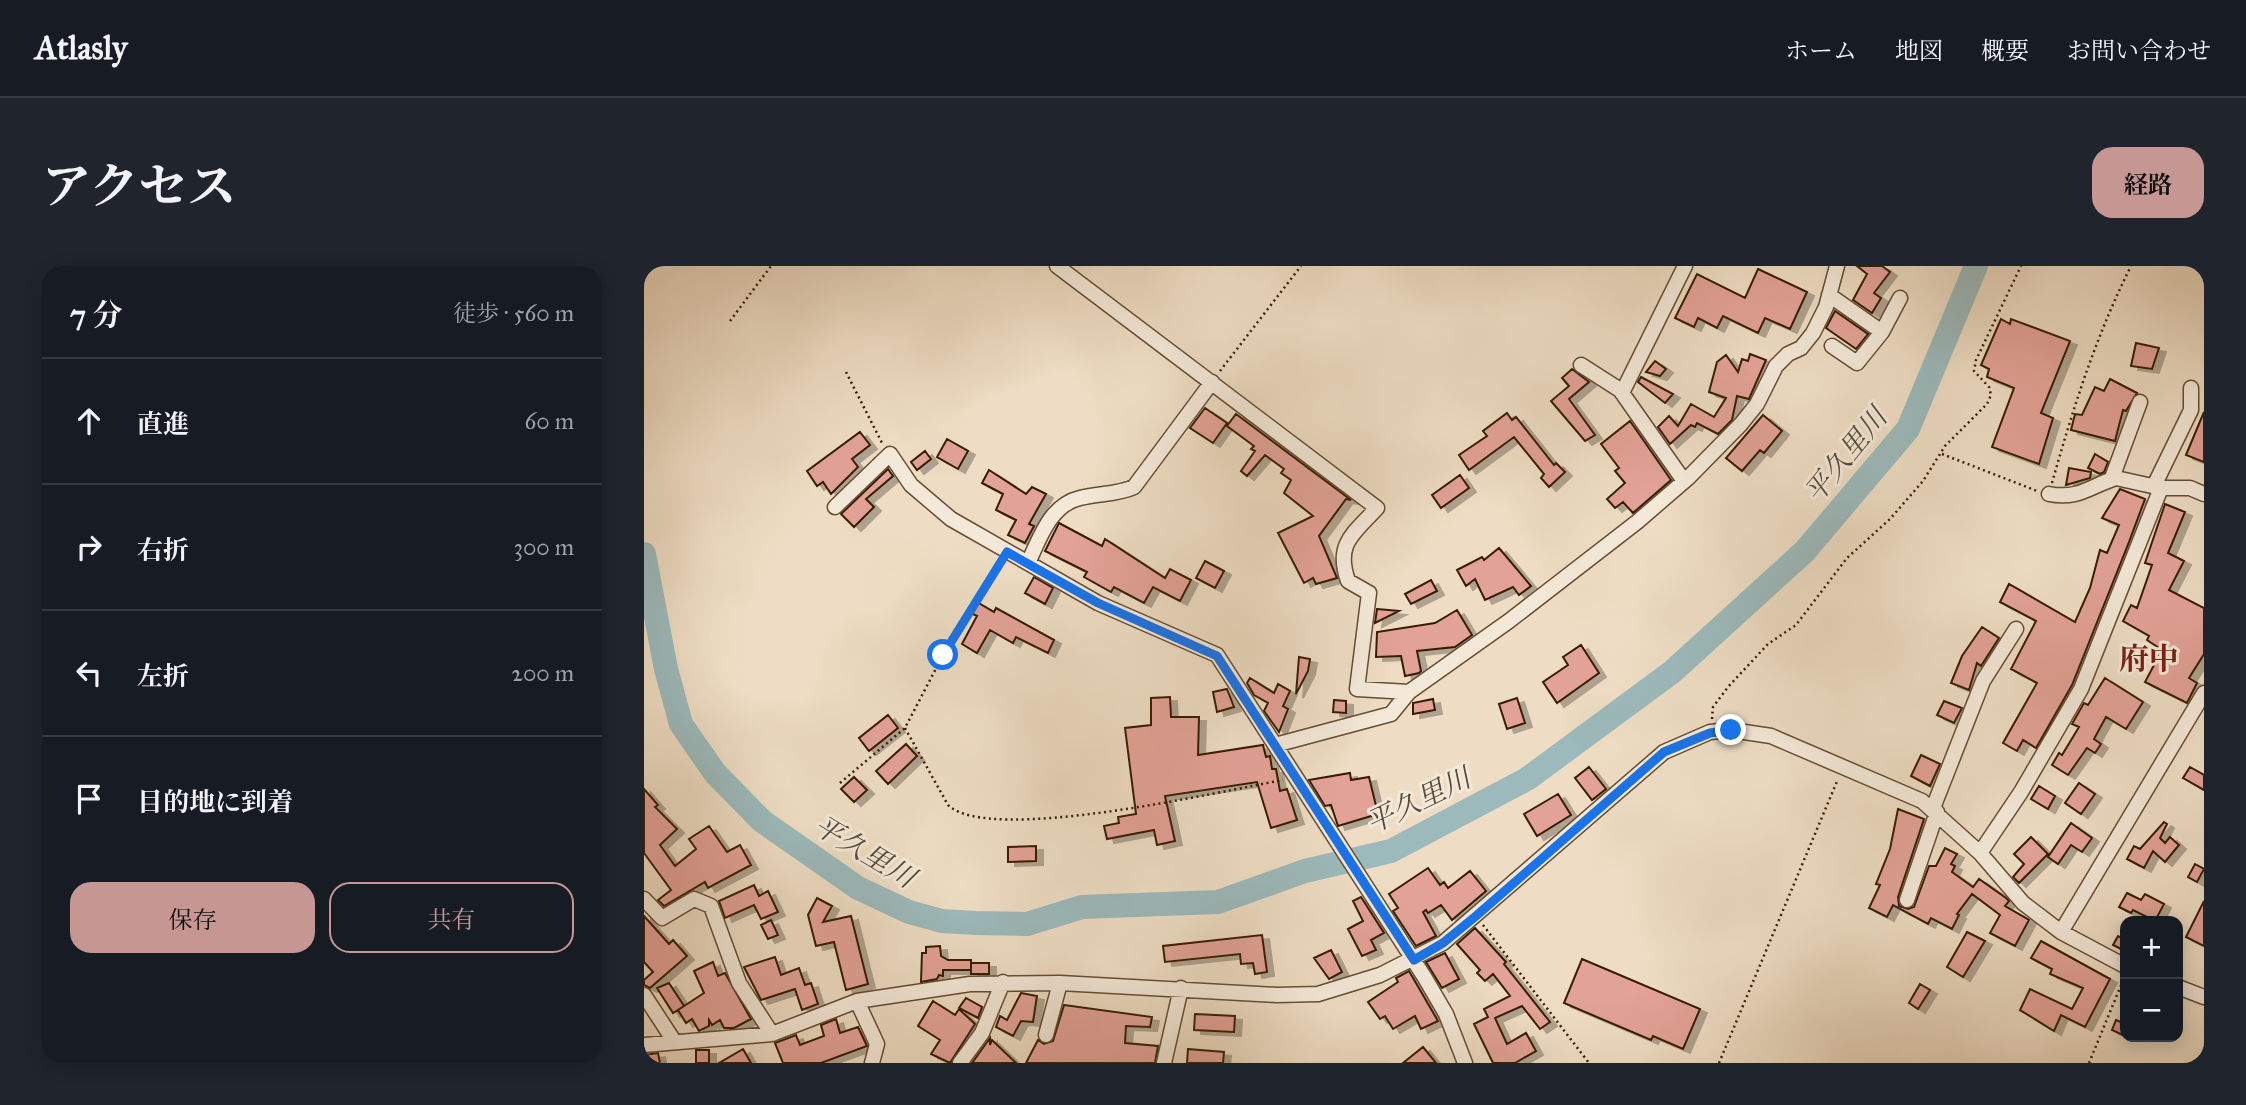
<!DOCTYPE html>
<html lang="ja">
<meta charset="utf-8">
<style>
body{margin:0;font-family:"IM FELL Great Primer","Noto Serif JP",serif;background:#20242c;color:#f1f3f6}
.controls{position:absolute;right:21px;bottom:21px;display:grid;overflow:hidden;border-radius:14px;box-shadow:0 4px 18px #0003}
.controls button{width:63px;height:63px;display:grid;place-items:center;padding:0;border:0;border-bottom:2px solid #363941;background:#171b24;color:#f1f3f6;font:35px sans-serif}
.stop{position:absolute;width:21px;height:21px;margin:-16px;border:5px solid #1a73e8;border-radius:50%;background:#fff}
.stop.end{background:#1a73e8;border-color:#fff;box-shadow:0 2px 7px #0008}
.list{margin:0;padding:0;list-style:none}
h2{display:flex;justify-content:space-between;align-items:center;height:91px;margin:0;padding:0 28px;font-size:30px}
h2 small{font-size:23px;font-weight:400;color:#9ea1a6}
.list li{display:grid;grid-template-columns:46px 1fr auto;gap:21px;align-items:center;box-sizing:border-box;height:126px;padding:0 28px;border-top:2px solid #363941}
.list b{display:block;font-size:26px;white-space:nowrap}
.list em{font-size:23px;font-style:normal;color:#9ea1a6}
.actions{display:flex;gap:14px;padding:21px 28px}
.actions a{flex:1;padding:16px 0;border:2px solid #c59692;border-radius:21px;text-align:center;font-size:24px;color:#c59692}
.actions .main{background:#c59692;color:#111}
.icon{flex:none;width:38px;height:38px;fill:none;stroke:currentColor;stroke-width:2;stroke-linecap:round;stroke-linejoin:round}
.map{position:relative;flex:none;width:1560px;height:797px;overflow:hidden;border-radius:21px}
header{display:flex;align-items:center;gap:42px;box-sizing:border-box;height:98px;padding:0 35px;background:#171b24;border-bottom:2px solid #363941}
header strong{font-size:33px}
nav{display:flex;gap:38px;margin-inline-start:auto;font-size:24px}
.intro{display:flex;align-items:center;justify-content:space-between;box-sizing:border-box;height:168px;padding:0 42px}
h1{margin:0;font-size:49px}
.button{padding:18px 32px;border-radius:21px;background:#c59692;color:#111;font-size:24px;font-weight:700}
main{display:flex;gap:42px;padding:0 42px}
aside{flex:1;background:#171b24;border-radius:21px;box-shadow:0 4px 18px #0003}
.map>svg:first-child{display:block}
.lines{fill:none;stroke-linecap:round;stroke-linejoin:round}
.river{stroke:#9cbabc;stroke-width:24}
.building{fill:#e3a297;stroke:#381d04;stroke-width:2;filter:url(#shadow)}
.minor-casing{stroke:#664d34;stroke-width:17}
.path{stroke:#381d04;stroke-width:2.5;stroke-dasharray:2 3.5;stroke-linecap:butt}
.minor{stroke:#f4e9d9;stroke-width:14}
.route{stroke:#1a73e8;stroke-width:9}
.labels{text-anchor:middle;stroke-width:6;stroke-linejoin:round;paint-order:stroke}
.water-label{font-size:28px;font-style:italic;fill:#564c3b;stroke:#f4e9d9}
.quarter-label{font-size:30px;font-weight:bold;fill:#7a1f14;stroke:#f4e9d9}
</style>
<header>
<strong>Atlasly</strong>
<nav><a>ホーム</a><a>地図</a><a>概要</a><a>お問い合わせ</a></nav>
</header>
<div class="intro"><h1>アクセス</h1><a class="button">経路</a></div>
<main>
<aside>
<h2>7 分<small>徒歩 · 560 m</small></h2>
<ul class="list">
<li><svg class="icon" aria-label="ahead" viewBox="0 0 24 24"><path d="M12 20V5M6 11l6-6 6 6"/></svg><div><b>直進</b></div><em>60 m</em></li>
<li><svg class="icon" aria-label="right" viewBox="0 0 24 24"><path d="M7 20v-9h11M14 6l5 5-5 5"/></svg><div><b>右折</b></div><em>300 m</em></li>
<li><svg class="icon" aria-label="left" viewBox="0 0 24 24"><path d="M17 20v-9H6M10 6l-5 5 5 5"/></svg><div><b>左折</b></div><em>200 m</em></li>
<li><svg class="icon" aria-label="arrive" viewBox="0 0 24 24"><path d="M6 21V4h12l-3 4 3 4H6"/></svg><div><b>目的地に到着</b></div></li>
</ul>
<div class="actions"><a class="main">保存</a><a>共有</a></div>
</aside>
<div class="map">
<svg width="1560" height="797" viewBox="0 0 1560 797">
<defs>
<filter id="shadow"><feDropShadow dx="7" dy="4" stdDeviation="0" flood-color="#0004"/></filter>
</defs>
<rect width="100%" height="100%" fill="#eeddc4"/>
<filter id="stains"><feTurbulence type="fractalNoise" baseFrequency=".00286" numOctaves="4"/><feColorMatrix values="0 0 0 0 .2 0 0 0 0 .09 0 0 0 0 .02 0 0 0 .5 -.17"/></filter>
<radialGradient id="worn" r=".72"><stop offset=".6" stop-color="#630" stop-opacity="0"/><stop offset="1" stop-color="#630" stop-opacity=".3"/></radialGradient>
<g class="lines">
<path class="river" d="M0 288 22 403 37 458 71 507 118 555 214 622 265 646 298 655 332 657 383 658 438 641 574 636 661 605 747 585 883 513 1028 406 1161 285 1264 163 1332 0"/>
</g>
<path class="building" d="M1213 0H1238L1246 6 1230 27 1237 32 1228 47 1209 34 1223 8Z
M1114 3 1163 26 1146 63 1121 52 1114 67 1079 50 1073 62 1054 52 1050 61 1031 52 1053 8 1101 32Z
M1191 45 1224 68 1212 83 1182 62Z
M1357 53 1366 58 1367 53 1426 75 1397 147 1409 152 1395 198 1348 181 1370 122 1343 111 1345 103 1337 99Z
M1492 77 1515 82 1508 103 1487 100Z
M1106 88 1122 94 1105 133 1093 130 1088 154 1074 168 1053 157 1051 161 1047 159 1026 178 1014 161 1025 150 1034 160 1047 138 1070 151 1082 132 1065 126 1073 96 1082 89 1094 106 1098 93 1104 95Z
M1011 95 1022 103 1016 110 1002 106Z
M928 103 945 116 925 133 951 169 941 175 907 135 925 120 918 112Z
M997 111 1029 128 1021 137 994 116Z
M1466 113 1493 127 1482 145 1479 144 1471 175 1427 164 1431 148 1438 149 1451 121 1460 125Z
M561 142 583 157 569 177 546 162Z
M1560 146V196L1542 189Z
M863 147 868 154 872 151 910 199 912 197 921 206 905 221 897 212 900 208 870 171 825 204 815 189 843 170 839 165Z
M592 148 707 234 702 233 675 270 693 312 672 318 669 312 660 317 634 267 669 250 640 227 647 214 637 207 640 203 621 189 603 210 597 205 611 185 607 183 610 180 583 160Z
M1119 149 1138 165 1120 187 1116 184 1098 205 1082 192Z
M986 155 1027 214 989 247 979 236 971 242 963 233 981 217 971 205 975 202 957 178Z
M216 166 226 179 208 193 214 201 187 228 179 216 173 220 163 205Z
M303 173 324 185 314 203 293 191Z
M281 185 287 193 273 204 267 196Z
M1451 188 1464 196 1460 206 1456 208 1444 202Z
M1425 202 1447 206 1446 212 1422 219Z
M244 203 249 210 222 233 230 241 210 261 197 248Z
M345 204 382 228 388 221 402 228 385 258 390 260 381 277 364 269 372 254 352 244 359 228 338 217Z
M816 209 825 222 797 242 788 229Z
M1476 223 1501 233 1485 276 1428 419 1392 482 1379 474 1373 485 1359 477 1393 417 1367 403 1392 355 1356 336 1365 318 1431 356 1446 322 1456 284 1463 287 1475 259 1458 252Z
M1521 238 1541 246 1524 287 1540 295 1525 324 1560 342V388L1545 412 1553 417 1543 437 1501 416 1518 384 1503 374 1505 370 1479 355 1487 339 1493 342 1508 299 1501 297Z
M415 257 458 280 461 273 521 312 526 303 547 314 536 335 509 321 500 337 470 321 467 326 440 311 443 306 401 285Z
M855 282 887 320 875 329 869 321 841 334 831 313 822 320 813 304 838 291 840 294Z
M561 295 580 305 571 322 552 312Z
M390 311 409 322 401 338 381 327Z
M787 314 793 325 767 338 761 328Z
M333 336 350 346 352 342 410 374 404 387 372 371 369 377 346 364 333 387 318 378 333 350 327 347Z
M733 343 755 345 731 357Z
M813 344 828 369 811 381 773 385 777 405 775 407 761 410 757 390 732 391 733 366 791 357Z
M1338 361 1355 372 1337 400 1333 397 1325 424 1307 417 1318 390Z
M937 379 955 407 913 437 899 416 924 399 919 391Z
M655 391 666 393 664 405 652 428Z
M606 412 630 427 634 418 646 425 639 440 644 443 635 466 620 445 624 437 610 429 603 417Z
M1461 412 1499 436 1482 463 1462 451 1450 473 1457 478 1451 487 1443 482 1424 509 1408 499 1415 487 1418 489 1435 461 1428 458 1440 437 1444 439Z
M583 423 590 441 573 446 569 426Z
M526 431 527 451H555L554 489 619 479 622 491 626 490 628 503H632L636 525 643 523 653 554 627 562 613 516 521 530 531 575 513 579 510 564 463 573 460 560 475 557 474 551 492 548 481 462 507 459V432Z
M873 432 881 457 863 463 855 438Z
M789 433 791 444 769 448V437Z
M690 434 702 435V447L689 446Z
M1300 435 1318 442 1310 457 1293 449Z
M244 449 254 462 225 485 215 472Z
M262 478 273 490 244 518 232 505Z
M1277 489 1296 498 1286 520 1267 510Z
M945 501 962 523 948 534 931 512Z
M1546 501 1560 509V524L1539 512Z
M706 507 707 514 725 511 734 548 694 560 687 539 681 540 665 514Z
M210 511 223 524 210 536 197 523Z
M1435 517 1451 528 1437 548 1421 537Z
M1395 520 1411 530 1404 543 1387 533Z
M0 523 14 539 11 541 33 563 16 579 31 600 52 583 45 573 65 560 83 586 96 579 107 599 64 622 61 616 20 640 14 634 27 624 0 587Z
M914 528 927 549 893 570 880 548Z
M1254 543 1280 553 1254 631 1255 640 1264 643 1270 641 1285 600H1292L1301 582 1313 588 1307 598 1311 600 1308 606 1329 621 1335 613 1362 632 1365 635 1361 640 1385 654 1371 680 1346 667 1356 649 1328 628 1313 648 1315 649 1308 663 1287 652 1284 658 1249 639 1243 651 1225 642 1236 619 1232 618 1246 583Z
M1520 556 1523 558 1516 572 1521 577 1526 571 1535 579 1521 596 1509 585 1500 602 1483 593 1490 580 1496 583Z
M1427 557 1448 572 1438 586 1427 579 1414 598 1404 591Z
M1387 571 1404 588 1375 617 1369 611 1380 598 1370 588Z
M392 580V595L364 596V581Z
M1551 598 1560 603 1553 616 1544 611Z
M784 602 796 619 800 616 804 622 826 605 842 625 808 654 797 639 784 647 782 644 779 646 792 670 772 680 749 645 754 642 745 628Z
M110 619 115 630 124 625 134 646 117 653 110 639 81 652 75 635Z
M1483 627 1497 634 1501 628 1520 638 1511 655 1489 644 1487 647 1475 641Z
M717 631 740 667 727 674 732 684 718 690 704 663 719 655 709 635Z
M173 632 188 640 179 656 207 650 224 718 202 724 190 676 172 680 164 649Z
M1560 635V680L1542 671Z
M0 650 25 678 29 674 43 690 6 722 0 719V714L9 706 0 696Z
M127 654 134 669 124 673 117 659Z
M831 662 862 696 860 698 906 756 896 763 878 740 851 752 863 778 882 767 892 785 871 797H849L830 758 844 751 840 743 866 730 849 708 841 715 833 707 836 704 813 678Z
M1323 666 1341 675 1319 711 1303 701Z
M618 669 623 706 611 708 609 697 597 698 596 688 521 696 519 680Z
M1474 670 1481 674V685L1469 679Z
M1397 675 1466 713 1441 761 1417 749 1410 765 1376 744 1386 723 1428 743 1439 722 1406 708 1408 703 1387 692Z
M296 680 297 690 304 694H327V704H299V710L295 709 293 713 277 716 278 687H282V681Z
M687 684 698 706 685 713 670 692Z
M801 687 815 713 798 722 782 696Z
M131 691 137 709 155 702 161 719 167 717 174 738 158 744 151 723 117 734 100 701Z
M938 693 1056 743 1039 783 1009 770 1007 774 920 737Z
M69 696 74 710 81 707 107 753 90 762H80L76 754 68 759 65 754V760L55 765 48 753 42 757 34 744 60 727 50 705Z
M327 697H345V708H327Z
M765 705 794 755 777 763 771 750 749 763 741 750 736 753 724 736 754 716 752 712Z
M25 717 40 740 29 747 13 722Z
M1276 718 1286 724 1274 743 1265 737Z
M377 727 393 730 389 756 377 755 369 770 352 761 356 750 363 754Z
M322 732 338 741 334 752 315 742Z
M289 735 311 749 315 743 331 758 306 797 287 788 296 774 274 760Z
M420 739 508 751 506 761 482 760 481 777 514 780 511 797H382L394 774 400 778 409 775Z
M551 748 591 750 590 766 550 764Z
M192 753 196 767 214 761 223 780 177 797H139L131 777 152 769 156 779 180 770 177 759Z
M1472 754 1481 758V770L1468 764Z
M346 772V779L348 774 372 797H328Z
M779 781 792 797H759Z
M99 783 107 797H75Z
M544 783 580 786 579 797H543Z
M52 784H65V797H52Z
M14 787 16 797H0V789Z"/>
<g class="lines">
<defs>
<path id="minor" d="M413 0 733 242C709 268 691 278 704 315L725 327 713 423 765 426
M1185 29 1238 66
M1188 80 1213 97 1238 66 1256 32
M937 99 976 124 1040 215
M978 127 1041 0
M1468 212 1496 136
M1510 220 1547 144V122
M1405 228C1435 234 1448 219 1472 212L1517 222H1546L1560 228
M191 241 246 188 267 219 307 253 454 337 573 389 781 712 802 748 821 797
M384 297C396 272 406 239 436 232 455 227 472 229 490 221L568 116
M631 479 747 448 765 426 865 355 993 256 1044 212 1097 158 1113 138 1132 100 1144 88 1157 82 1169 67 1182 41 1193 0
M1289 542 1339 415 1372 363
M1336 587 1377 526 1437 423 1517 222
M0 633 18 652 50 633 67 640 95 717 128 768
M1263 634 1293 546
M1417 666 1560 427
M1534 721 1560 731
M0 729 30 775
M213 735 233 778 228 797
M402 769 416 717
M0 779 128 768 213 735 326 718 416 717 633 729 674 728 736 709 799 677 1020 486 1066 466 1087 464 1127 470 1278 535 1336 587 1379 637 1417 666 1481 700
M316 797 338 767 359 716
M520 797 537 722"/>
</defs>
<use href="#minor" class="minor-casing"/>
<path class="path" d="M86 55 127 0
M576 105 657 0
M202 106 238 177
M1298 188 1393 225
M1408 217C1429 142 1452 70 1487 0
M1068 453 1069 441 1084 421 1124 378 1152 359 1203 292 1246 253 1279 215 1301 180 1343 138 1347 129 1345 121 1330 105 1332 94 1377 0
M261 462 304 539C345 579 578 525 639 514
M196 517 261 462 299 389 357 297
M839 659 945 797
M1075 797 1194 513
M1445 797 1480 712"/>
<use href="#minor" class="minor"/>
</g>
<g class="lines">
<path class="route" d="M299 389 363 286 454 337 573 390 770 694 799 677 832 650 1020 486 1066 467 1087 464"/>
</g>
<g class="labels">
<g class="water-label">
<text transform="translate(1201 189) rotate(-51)" y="10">平久里川</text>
<text transform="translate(774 534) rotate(-26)" y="10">平久里川</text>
<text transform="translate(221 585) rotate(31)" y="10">平久里川</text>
</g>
<g class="quarter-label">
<text x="1505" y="403">府中</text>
</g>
</g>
<rect width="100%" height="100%" filter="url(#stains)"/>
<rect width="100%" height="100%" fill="url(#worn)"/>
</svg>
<div class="controls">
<button>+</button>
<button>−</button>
</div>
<div class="stop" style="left:299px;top:389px"></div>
<div class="stop end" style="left:1087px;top:464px"></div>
</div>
</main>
